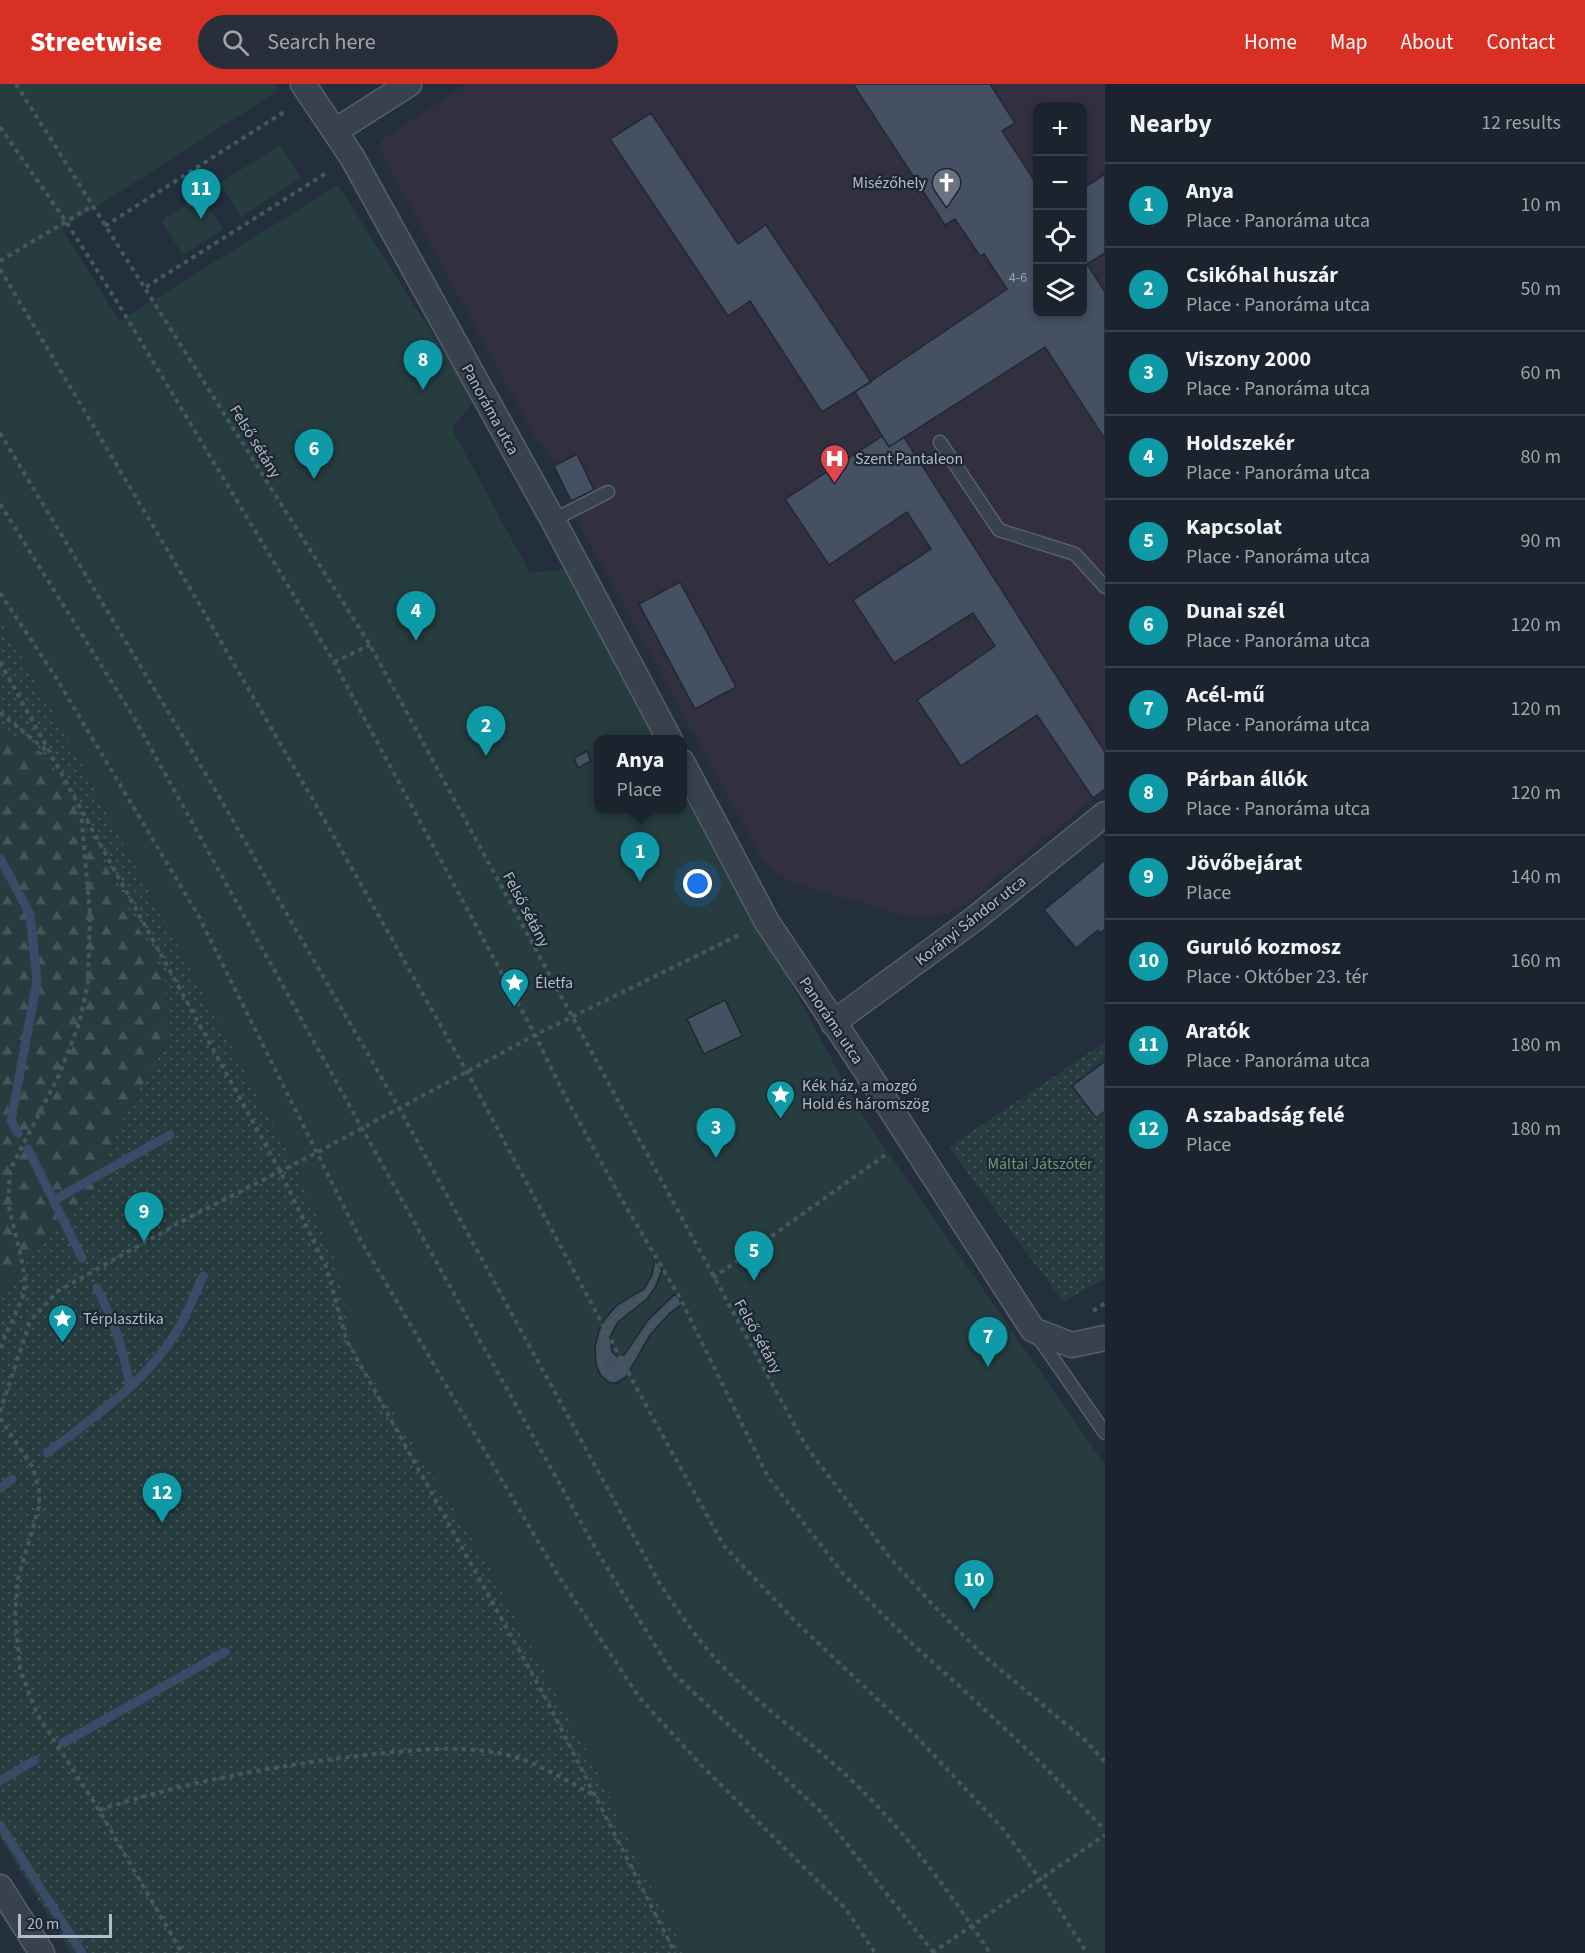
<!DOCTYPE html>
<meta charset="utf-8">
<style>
body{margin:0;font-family:"Source Sans 3",sans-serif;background:#282f3a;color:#f1f3f6}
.controls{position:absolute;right:18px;top:18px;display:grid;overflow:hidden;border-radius:12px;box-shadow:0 3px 9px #0003}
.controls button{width:54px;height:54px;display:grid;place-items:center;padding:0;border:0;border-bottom:2px solid #39404a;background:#1b232e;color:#f1f3f6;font:30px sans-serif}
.scale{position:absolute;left:18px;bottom:15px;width:94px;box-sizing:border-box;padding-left:6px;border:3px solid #b4bcc9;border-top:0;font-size:16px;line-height:21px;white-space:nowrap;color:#b4bcc9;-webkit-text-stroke:4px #1d2633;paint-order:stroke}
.you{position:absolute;left:698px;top:800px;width:21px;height:21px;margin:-15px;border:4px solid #fff;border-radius:50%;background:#1a73e8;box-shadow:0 0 0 9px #1a73e833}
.badge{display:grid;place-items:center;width:39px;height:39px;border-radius:50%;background:#d93025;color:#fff;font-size:20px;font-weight:700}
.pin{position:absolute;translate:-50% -50px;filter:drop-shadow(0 2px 3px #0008)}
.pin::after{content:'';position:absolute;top:32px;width:21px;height:18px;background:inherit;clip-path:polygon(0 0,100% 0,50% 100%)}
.popup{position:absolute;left:594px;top:651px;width:93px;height:78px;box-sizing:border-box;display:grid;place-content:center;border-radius:12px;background:#1b232e;filter:drop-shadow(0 2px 4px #0005);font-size:20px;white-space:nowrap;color:#a0a4aa}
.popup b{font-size:22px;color:#f1f3f6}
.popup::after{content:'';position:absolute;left:50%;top:100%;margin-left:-12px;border:12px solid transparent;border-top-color:#1b232e}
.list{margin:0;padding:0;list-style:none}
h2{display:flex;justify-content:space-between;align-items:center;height:78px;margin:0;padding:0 24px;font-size:26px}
h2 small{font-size:20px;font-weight:400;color:#a0a4aa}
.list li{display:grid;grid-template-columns:39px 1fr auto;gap:18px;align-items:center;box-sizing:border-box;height:84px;padding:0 24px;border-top:2px solid #39404a}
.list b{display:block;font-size:22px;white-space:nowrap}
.list p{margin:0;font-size:20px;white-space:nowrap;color:#a0a4aa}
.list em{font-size:20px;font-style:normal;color:#a0a4aa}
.icon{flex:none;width:33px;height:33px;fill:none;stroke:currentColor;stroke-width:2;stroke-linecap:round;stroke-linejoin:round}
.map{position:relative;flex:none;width:1105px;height:1869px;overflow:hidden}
header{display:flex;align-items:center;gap:36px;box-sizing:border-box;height:84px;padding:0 30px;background:#d93025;color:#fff}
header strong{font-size:28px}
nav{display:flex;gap:33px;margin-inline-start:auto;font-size:21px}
.search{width:420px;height:54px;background:#282f3a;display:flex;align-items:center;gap:15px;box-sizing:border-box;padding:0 21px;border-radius:33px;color:#a0a4aa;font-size:22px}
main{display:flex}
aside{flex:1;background:#1b232e}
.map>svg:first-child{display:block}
.medical{fill:#32303f;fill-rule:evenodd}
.grass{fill:#263c3f}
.forest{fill:url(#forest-firs)}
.park{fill:url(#park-dots)}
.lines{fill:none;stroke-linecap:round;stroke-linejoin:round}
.stream{stroke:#394c67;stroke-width:9}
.building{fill:#455162;stroke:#1f2835;stroke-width:1.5}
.service-casing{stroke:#565f6c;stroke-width:15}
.minor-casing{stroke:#565f6c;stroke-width:27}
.path{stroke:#44595c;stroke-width:4;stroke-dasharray:4.5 4.5;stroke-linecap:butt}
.service{stroke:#38414e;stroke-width:12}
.minor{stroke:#38414e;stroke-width:24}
.path-bridge{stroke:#44595c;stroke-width:4;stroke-dasharray:4.5 4.5;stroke-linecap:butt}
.labels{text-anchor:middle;stroke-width:4.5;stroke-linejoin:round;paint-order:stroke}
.number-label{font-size:14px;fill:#98a1af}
.poi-label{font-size:16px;fill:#b4bcc9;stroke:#1d2633;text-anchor:start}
.street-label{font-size:16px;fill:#b4bcc9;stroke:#1d2633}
.park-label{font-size:16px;fill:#6b9a76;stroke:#1d2633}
</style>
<header>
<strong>Streetwise</strong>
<div class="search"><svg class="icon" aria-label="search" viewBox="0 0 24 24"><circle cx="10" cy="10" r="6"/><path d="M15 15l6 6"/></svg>Search here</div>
<nav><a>Home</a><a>Map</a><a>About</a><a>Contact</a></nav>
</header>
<main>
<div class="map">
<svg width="1105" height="1869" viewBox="0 0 1105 1869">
<defs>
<pattern id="forest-firs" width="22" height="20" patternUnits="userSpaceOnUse" patternTransform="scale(1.5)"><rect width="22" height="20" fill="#263c3f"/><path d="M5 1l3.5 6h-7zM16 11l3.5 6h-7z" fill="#435659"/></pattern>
<pattern id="park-dots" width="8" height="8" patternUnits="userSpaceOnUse" patternTransform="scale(1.5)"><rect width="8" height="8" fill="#263c3f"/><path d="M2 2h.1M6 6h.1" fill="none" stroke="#435659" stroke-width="1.8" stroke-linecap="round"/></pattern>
</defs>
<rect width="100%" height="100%" fill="#242f3e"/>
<path class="medical" d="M467 0H1105V705L969 817 949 829 926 834 899 830 798 801 778 790 763 776 581 443 579 431 546 366 535 353 379 64 381 57ZM1038 22H1082V230H1038Z"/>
<path class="grass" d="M0 0H275L279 6 62 145 120 237 338 101 474 316 452 345 530 489 565 485 658 655 598 656V724H682V700L862 1031 1105 1381V1869H685L638 1777 601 1695 489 1482 353 1263 337 1182 300 1092 62 644 0 536Z
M280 61 301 94 241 133 220 99Z
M201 111 223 145 183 171 161 137Z"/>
<path class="forest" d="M0 643 48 672 165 894 166 961 122 1036 95 1104 38 1164 0 1212Z"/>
<path class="park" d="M0 536 62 644 300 1092 337 1182 353 1263 489 1482 601 1695 638 1777 685 1869H71L0 1753V1212L38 1164 95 1104 122 1036 166 961 165 894 48 672 0 643Z
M1105 958V1194L1063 1218 949 1063Z"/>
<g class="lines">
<path class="stream" d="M0 774 30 830 37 897 11 1037 18 1049
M28 1065 82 1174
M54 1116 170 1051
M97 1204C114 1238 124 1266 130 1303
M47 1369C97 1331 152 1294 182 1238 190 1223 196 1207 203 1192
M0 1404 12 1395
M63 1659 225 1568
M0 1697 35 1676
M0 1741 82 1869"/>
</g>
<path class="building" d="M853 0H990L1015 39 1002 47 1038 102V230H1082V105L1105 90V169L1087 180 1105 208V355L1045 263 889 363 855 308 1007 205 984 170 980 172 955 135 945 141Z
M651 29 738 160 766 141 871 298 822 328 750 217 728 232 610 55Z
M882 352 889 363 904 353 1105 668V705L1093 714 1037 631 961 682 917 616 995 562 973 529 894 579 853 516 931 465 907 428 829 481 785 415Z
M577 370 594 406 571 417 554 382Z
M680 498 736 603 695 625 639 520Z
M587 667 591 677 578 684 574 674Z
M1105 776V845L1100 849 1098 846 1076 864 1044 826Z
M725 916 742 952 704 970 687 935Z
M1105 977V1027L1096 1034 1072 1002Z
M655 1175 662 1186 656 1202 647 1215 618 1238 610 1253 612 1268 618 1273 624 1271 648 1236 675 1210 682 1220 670 1229 650 1251 626 1293 616 1299H610L601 1292 596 1281 595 1263 599 1247 605 1235 617 1221 644 1205 652 1191Z"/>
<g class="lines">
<defs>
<path id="service" d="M940 358 999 446 1075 470 1105 503
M553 436 608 408
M1036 1250 1105 1349"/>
<path id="minor" d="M303 0 352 73 553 436 670 656
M335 47 409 0
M682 678 767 838 865 985 1033 1246 1072 1261 1105 1254
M833 939 973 836 1105 730
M0 1803 42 1869"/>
</defs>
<use href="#service" class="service-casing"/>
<use href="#minor" class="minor-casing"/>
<path class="path" d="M16 0 370 561 806 1362 891 1475 932 1520 984 1572 1085 1656 1105 1678
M0 43 67 139 119 221 334 578 535 951 563 1008 618 1109 680 1214 768 1393 844 1491 910 1558 968 1610 1041 1679 1105 1746
M105 142 287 26
M0 177 92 122
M0 185 184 494 324 735 467 988 648 1325 724 1462 794 1536 915 1651 1003 1745 1040 1795 1087 1869
M146 203 328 88
M0 349 217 709 399 1024 661 1502C678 1526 694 1551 713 1572 753 1617 803 1651 846 1691 902 1743 948 1805 990 1869
M0 420 133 632 598 1469 671 1587 822 1729 934 1869
M0 509 55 592 198 831 361 1157 556 1488 639 1613 701 1681 846 1825 875 1869
M0 578 280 1087 327 1185 346 1255 545 1613 675 1869
M334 578 370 561
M0 629 46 666
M713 1194 888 1069
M1093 1227 1105 1219
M609 1239C620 1225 639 1220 649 1205 655 1197 656 1187 659 1178
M604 1250 600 1269 602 1286 610 1292 619 1291 623 1288
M0 1264 24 1210 25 1196 21 1173 8 1119 10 1086 59 991 79 940 88 898 90 831 81 728
M626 1282 651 1242 680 1214
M0 1328 30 1237 58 1207 188 1134 318 1068 535 951 741 850
M0 1334 33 1384 39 1406V1422L18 1495 15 1532 20 1585 37 1630 99 1726 182 1869
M99 1726C186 1698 276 1681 367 1671 413 1666 462 1660 508 1671 539 1679 567 1697 595 1712
M932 1869 1105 1751"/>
<use href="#service" class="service"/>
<use href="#minor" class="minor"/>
<path class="path-bridge" d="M604 1250 609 1239
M623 1288 626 1282"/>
</g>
<defs>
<symbol id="church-pin" viewBox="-11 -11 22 30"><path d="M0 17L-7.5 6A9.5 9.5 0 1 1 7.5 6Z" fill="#6b7280" stroke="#1d2633"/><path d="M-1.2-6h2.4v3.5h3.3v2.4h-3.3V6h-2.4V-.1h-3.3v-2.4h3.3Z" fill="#fff"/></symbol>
<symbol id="hospital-pin" viewBox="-11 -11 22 30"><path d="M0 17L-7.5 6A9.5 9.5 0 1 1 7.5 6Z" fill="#e0444e" stroke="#1d2633"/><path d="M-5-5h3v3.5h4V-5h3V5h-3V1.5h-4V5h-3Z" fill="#fff"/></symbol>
<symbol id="sight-pin" viewBox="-11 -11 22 30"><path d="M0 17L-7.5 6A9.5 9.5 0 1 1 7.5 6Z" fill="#0f9aa8" stroke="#1d2633"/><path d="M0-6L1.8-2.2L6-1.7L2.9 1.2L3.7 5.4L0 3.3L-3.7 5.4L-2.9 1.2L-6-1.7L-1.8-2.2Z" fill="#fff"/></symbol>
</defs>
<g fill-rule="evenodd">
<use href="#church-pin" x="930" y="82" width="33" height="45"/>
<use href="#hospital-pin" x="818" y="358" width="33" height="45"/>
<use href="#sight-pin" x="498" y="882" width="33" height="45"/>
<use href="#sight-pin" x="764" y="994" width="33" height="45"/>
<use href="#sight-pin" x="46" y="1218" width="33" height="45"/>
</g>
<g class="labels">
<g class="number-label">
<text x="1018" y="198">4-6</text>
</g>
<g class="poi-label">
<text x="926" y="104" text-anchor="end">Misézőhely</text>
<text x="855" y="380">Szent Pantaleon</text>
<text x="535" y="904">Életfa</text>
<text x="802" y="1007">Kék ház, a mozgó<tspan x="802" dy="18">Hold és háromszög</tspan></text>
<text x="83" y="1240">Térplasztika</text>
</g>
<g class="street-label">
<text transform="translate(491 325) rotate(61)" y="6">Panoráma utca</text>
<text transform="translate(256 357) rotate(58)" y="6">Felső sétány</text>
<text transform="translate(527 825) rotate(62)" y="6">Felső sétány</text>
<text transform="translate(970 836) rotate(-38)" y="6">Korányi Sándor utca</text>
<text transform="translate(832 936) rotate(56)" y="6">Panoráma utca</text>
<text transform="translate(759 1252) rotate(61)" y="6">Felső sétány</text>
</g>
<g class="park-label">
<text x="1040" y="1085">Máltai Játszótér</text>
</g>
</g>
</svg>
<div class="controls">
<button>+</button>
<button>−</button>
<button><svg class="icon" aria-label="locate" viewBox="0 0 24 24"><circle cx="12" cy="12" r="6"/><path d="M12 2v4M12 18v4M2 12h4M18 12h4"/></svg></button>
<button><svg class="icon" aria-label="layers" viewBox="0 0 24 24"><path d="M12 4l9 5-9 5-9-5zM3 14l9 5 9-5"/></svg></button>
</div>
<div class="scale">20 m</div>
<div class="you"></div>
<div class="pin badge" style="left:640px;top:798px;background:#0f9aa8">1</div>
<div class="popup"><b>Anya</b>Place</div>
<div class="pin badge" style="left:486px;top:672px;background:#0f9aa8">2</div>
<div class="pin badge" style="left:716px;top:1074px;background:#0f9aa8">3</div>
<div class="pin badge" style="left:416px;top:557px;background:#0f9aa8">4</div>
<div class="pin badge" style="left:754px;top:1197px;background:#0f9aa8">5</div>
<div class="pin badge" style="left:314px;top:395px;background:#0f9aa8">6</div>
<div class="pin badge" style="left:988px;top:1283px;background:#0f9aa8">7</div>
<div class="pin badge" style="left:423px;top:306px;background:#0f9aa8">8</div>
<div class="pin badge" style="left:144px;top:1158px;background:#0f9aa8">9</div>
<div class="pin badge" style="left:974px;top:1526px;background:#0f9aa8">10</div>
<div class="pin badge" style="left:201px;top:135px;background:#0f9aa8">11</div>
<div class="pin badge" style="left:162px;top:1439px;background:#0f9aa8">12</div>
</div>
<aside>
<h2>Nearby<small>12 results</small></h2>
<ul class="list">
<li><span class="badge" style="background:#0f9aa8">1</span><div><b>Anya</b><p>Place · Panoráma utca</p></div><em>10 m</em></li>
<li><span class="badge" style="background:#0f9aa8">2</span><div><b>Csikóhal huszár</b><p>Place · Panoráma utca</p></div><em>50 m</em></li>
<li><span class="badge" style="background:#0f9aa8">3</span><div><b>Viszony 2000</b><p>Place · Panoráma utca</p></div><em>60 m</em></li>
<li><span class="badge" style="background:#0f9aa8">4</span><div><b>Holdszekér</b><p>Place · Panoráma utca</p></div><em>80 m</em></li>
<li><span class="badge" style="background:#0f9aa8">5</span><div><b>Kapcsolat</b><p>Place · Panoráma utca</p></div><em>90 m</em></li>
<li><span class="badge" style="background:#0f9aa8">6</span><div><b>Dunai szél</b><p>Place · Panoráma utca</p></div><em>120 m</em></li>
<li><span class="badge" style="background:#0f9aa8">7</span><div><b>Acél-mű</b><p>Place · Panoráma utca</p></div><em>120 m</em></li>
<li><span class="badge" style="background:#0f9aa8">8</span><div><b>Párban állók</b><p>Place · Panoráma utca</p></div><em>120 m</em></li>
<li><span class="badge" style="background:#0f9aa8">9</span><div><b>Jövőbejárat</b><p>Place</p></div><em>140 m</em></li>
<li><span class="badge" style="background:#0f9aa8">10</span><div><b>Guruló kozmosz</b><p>Place · Október 23. tér</p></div><em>160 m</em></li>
<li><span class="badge" style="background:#0f9aa8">11</span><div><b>Aratók</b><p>Place · Panoráma utca</p></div><em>180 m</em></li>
<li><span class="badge" style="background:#0f9aa8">12</span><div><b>A szabadság felé</b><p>Place</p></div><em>180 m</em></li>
</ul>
</aside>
</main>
